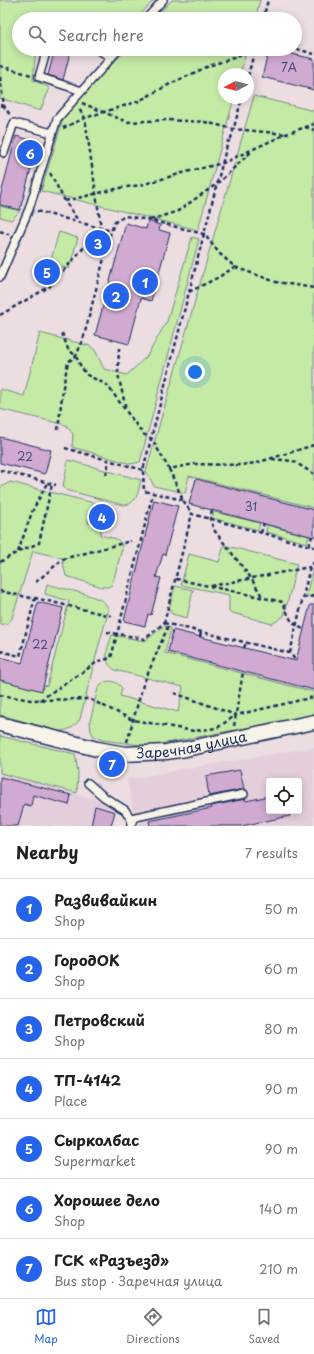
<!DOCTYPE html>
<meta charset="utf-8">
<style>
body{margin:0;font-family:"Playpen Sans",sans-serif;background:#f6f6f6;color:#202124}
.controls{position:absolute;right:12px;bottom:12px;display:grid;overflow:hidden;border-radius:4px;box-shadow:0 2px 10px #0003}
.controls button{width:36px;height:36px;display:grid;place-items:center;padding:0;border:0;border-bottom:1px solid #e0e0e0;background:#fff;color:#202124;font:20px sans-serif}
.compass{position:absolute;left:218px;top:68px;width:36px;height:36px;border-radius:50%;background:#fff;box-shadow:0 2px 10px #0003;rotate:263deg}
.you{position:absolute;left:195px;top:372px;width:14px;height:14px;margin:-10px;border:3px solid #fff;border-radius:50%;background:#1a73e8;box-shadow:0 0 0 6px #1a73e833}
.badge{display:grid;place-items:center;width:26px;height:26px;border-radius:50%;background:#2563eb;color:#fff;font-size:13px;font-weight:700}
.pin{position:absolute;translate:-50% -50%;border:2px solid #fff;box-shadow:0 1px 4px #0006}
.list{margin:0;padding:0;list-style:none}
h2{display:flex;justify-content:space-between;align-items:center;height:52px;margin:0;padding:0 16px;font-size:17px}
h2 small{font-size:13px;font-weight:400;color:#757577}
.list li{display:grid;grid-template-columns:26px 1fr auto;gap:12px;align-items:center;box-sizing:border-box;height:60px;padding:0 16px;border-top:1px solid #e0e0e0}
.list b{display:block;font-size:15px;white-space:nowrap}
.list p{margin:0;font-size:13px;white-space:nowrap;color:#757577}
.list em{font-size:13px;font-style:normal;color:#757577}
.icon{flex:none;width:22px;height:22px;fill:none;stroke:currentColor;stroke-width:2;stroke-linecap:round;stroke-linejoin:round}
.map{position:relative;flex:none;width:314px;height:826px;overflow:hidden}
.search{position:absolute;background:#fff;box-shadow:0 2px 10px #0003;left:12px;right:12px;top:12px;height:44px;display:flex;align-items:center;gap:10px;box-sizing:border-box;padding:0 14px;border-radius:22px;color:#757577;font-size:15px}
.sheet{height:472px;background:#fff}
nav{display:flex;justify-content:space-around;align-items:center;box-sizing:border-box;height:56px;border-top:1px solid #e0e0e0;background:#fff;font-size:11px;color:#757577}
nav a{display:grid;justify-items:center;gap:2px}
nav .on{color:#2563eb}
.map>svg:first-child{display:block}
.built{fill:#e4cedc;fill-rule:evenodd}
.green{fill:#c4eaa5;stroke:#708c82}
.building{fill:#d1aad2;stroke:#1b2f5e}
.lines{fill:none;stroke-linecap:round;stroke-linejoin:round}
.service-casing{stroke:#1b2f5e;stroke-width:10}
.minor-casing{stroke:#1b2f5e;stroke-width:17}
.path{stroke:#1b2f5e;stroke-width:2.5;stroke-dasharray:4 3;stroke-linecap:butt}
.service{stroke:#f7f3e8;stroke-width:7}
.minor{stroke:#f7f3e8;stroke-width:14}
.labels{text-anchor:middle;stroke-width:3.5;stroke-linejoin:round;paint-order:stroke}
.number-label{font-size:12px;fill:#484e7b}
.street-label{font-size:14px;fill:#1b2f5e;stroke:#f7f3e8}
</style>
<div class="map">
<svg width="314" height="826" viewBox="0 0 314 826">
<rect width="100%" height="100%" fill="#ecdde1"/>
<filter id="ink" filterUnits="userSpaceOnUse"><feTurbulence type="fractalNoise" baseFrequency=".025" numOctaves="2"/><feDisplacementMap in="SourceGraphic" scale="8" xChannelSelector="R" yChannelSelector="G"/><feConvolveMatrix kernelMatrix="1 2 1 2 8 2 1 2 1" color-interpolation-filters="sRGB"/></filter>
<g filter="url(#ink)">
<path class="built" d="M314 747V826H136L127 779ZM269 781H299V811H269Z
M0 773 116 805 112 826H0Z"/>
<path class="green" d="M0 0H154L136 19H19V49H36L33 80 50 88 40 111 0 98Z
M172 0H260L255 19H154Z
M126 49H247L240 74H224V98H234L198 230 41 191 64 116Z
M254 96 314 111V508L189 476 185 493 154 486 146 471Z
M0 206 20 211 11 220 0 217Z
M59 232 78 238 69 269 50 263Z
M192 237 199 239 140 462 131 464 72 447 73 434 66 425 0 409V389L24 396 40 333 90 346 95 350 104 369 127 375 147 356 167 321Z
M68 460 141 480C138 492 137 505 123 505L66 490 63 486Z
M10 482 98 504 99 508 92 506 88 523 102 526 100 535 117 539 122 544V549L112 585 108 587H102L66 576 62 558 33 551 12 618C10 622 6 625 0 624V488Z
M214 512 260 523 258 530 212 518Z
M267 525 309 536 307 543 266 532Z
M224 545 297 564 284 616 272 624 229 612V595L181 585 189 554 219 562Z
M314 565V598L306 596Z
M47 584C60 588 95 595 104 602 107 605 108 609 108 613L98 648 80 719C74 728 69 730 59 731L0 715V675L47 686 69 601 45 594Z
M175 586 193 590 187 618 172 614 169 609Z
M164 626 171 628 165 653 314 692V715L150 746 101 740 93 735 91 731 90 722 98 688 105 682C113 680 117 682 122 688L120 696 178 712 183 687 115 670C101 661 108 647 112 635L145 641Z
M0 736 75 754 78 772 77 793 0 773Z"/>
<path class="building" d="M55 49H71L63 80 48 75Z
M269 49H294L292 54 314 59V90L262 77Z
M16 136 38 142 20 210 0 205V198Z
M148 221 160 225 159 230 170 233 151 301 141 298 129 344 95 335 126 223 146 229Z
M41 268 54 273 50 285 37 280Z
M0 437 51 450 45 474 0 463Z
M196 479 314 510V537L189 504Z
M154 500 178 506 165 555 163 554 156 577 161 578 151 615 148 614 145 626 124 621Z
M95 508 111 512 108 526 92 522Z
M38 602 63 608 42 691 0 680V657L22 663Z
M310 605H314V690L168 652 173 630 296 661Z
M240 770 244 789 209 796 206 776Z
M0 777 71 795 69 805 33 795 31 806 24 804 18 826H0Z
M269 796V811H289L290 816 241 826H150L149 821 212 808 211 806 245 799 246 801Z
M95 806 115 812 111 826H91Z"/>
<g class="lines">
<defs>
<path id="service" d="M146 19 163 0
M47 49 39 77 82 91
M96 49 112 57
M4 153 14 123 52 133
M0 277 29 209 57 119 119 49
M88 783 104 797 125 810 133 822
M131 826V818L244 794"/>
<g id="minor">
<path id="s1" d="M0 724 97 749 125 754 166 752 186 749 314 722"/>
</g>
</defs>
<use href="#service" class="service-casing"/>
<use href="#minor" class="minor-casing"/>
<path class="path" d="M263 19 268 0
M295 44 298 45 297 49 314 54
M0 66 31 75
M248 76 255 49
M0 77 4 106 10 115
M82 103 127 122 167 120 205 122 234 129 286 134
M0 105 4 106
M305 127 314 130
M63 128 85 118 139 101 168 85 209 66 254 51
M50 173 65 201 79 222
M65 201 120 188 141 185 186 172 223 163 286 134 314 124
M37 211 111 231
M150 220 178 211 218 183 252 151
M0 231 8 234V233
M189 292 217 278 235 267
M0 315 49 287 101 228 85 118 79 109
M62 333 68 349 76 356 81 367 87 375 107 385 143 434 152 439 169 469 194 464 240 465 256 463 314 445
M119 348 118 374 126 409
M58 430 63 387 68 362 76 356 83 340 111 231 115 222 125 216 149 220 204 234 220 254 235 267 276 282 314 288
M65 448 143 470
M272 459 293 461 314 474
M169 469 183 500 192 514 314 547
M0 470 56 485
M106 475 109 461
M183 500 144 491 143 470 228 141 230 142 242 98
M212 510 210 519 214 530 251 578 263 598
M261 533 264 523
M309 546 312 536
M18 552 32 512 47 483
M0 562 18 552 39 543 52 484
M176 579 283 602C288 614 290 625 304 629
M36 582 63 559 131 541
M211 586 310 567
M0 591 31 598H35L111 616
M303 598 314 596
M164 623 290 653 296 661
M107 632 145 639 164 623 192 514
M200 637 201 632
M244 648 246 643
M0 651 20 656 35 598
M290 653 310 567 314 562
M174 693 236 715 314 697
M0 695 31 700 89 699 133 720 194 731 217 728 236 715
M40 700 99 661 111 658 153 493
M234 726 243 672
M127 742 143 685 169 624"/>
<use href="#service" class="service"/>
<use href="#minor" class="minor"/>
</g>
</g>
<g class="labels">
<g class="number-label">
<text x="289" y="72">7А</text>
<text x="25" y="461">22</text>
<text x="251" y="511">31</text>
<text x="40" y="649">22</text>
</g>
<g class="street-label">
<text dy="5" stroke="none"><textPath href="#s1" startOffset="196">Заречная улица</textPath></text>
</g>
</g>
</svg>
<div class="controls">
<button><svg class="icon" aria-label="locate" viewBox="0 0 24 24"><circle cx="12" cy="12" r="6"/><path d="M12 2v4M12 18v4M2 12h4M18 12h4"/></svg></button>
</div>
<svg class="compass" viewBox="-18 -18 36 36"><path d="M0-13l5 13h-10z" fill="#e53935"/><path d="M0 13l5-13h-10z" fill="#757577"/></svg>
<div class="you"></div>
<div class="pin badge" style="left:145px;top:282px">1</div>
<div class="pin badge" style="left:116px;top:296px">2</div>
<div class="pin badge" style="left:98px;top:243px">3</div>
<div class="pin badge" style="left:102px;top:517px">4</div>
<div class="pin badge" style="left:47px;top:272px">5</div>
<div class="pin badge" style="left:30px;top:153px">6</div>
<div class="pin badge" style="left:112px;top:764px">7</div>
<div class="search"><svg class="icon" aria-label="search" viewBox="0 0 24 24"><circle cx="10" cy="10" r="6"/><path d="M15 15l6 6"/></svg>Search here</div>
</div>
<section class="sheet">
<h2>Nearby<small>7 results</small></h2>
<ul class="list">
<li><span class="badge">1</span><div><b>Развивайкин</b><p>Shop</p></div><em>50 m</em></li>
<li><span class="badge">2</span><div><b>ГородОК</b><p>Shop</p></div><em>60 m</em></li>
<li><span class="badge">3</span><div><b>Петровский</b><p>Shop</p></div><em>80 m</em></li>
<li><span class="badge">4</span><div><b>ТП-4142</b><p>Place</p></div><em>90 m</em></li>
<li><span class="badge">5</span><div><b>Сырколбас</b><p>Supermarket</p></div><em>90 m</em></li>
<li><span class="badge">6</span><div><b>Хорошее дело</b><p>Shop</p></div><em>140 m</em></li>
<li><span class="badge">7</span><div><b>ГСК «Разъезд»</b><p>Bus stop · Заречная улица</p></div><em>210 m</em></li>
</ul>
</section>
<nav>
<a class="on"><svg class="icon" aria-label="map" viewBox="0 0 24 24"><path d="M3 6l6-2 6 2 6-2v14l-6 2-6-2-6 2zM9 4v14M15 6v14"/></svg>Map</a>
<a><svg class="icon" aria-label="directions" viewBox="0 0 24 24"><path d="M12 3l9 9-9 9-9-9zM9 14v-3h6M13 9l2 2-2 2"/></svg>Directions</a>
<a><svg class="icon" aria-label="saved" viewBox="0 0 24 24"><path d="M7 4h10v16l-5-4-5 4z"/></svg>Saved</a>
</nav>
